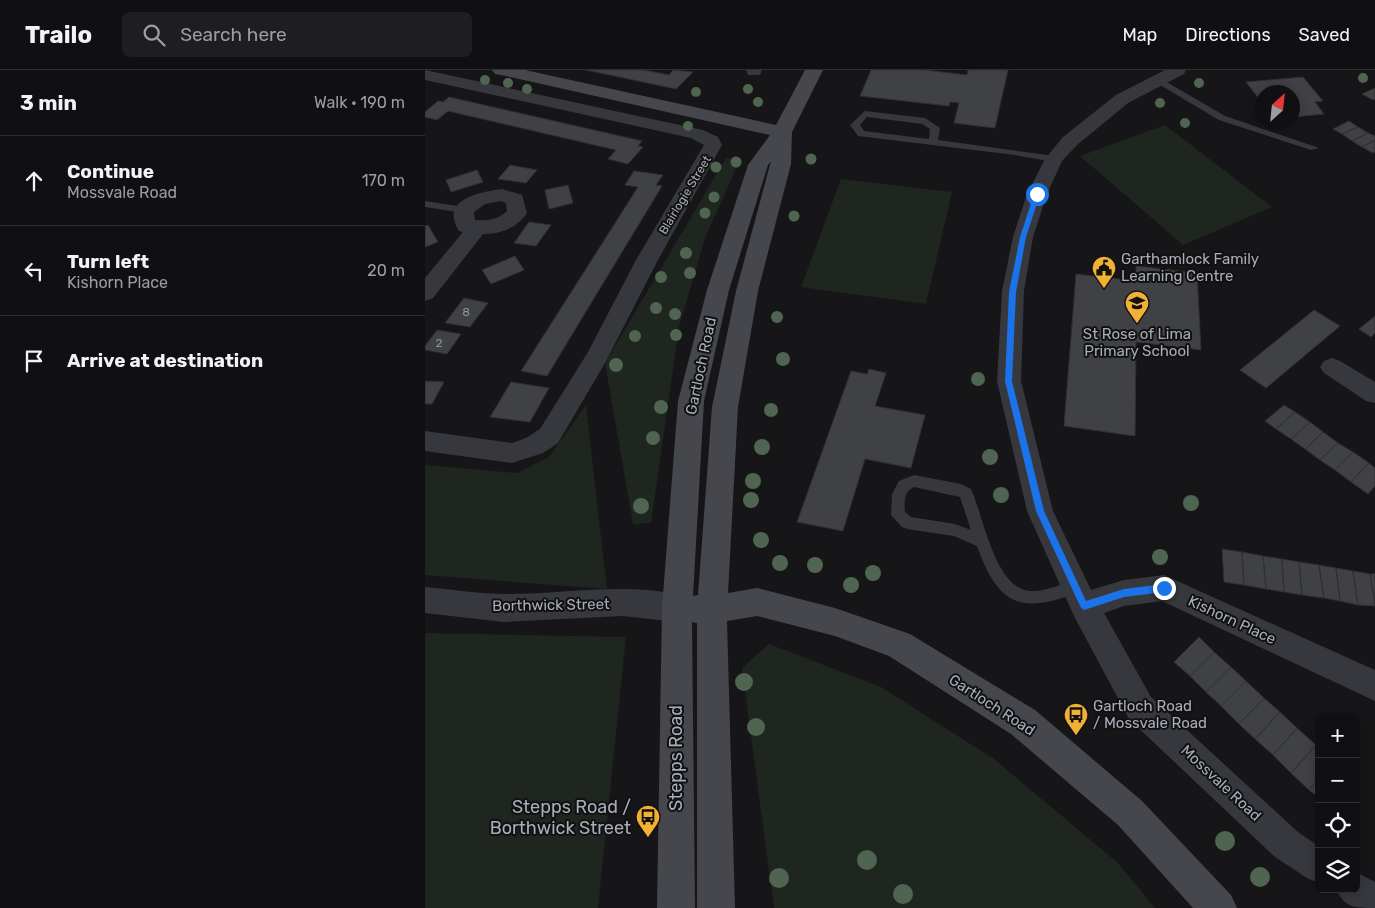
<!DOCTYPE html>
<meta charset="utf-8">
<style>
body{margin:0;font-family:Rubik,sans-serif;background:#1e1e20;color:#f1f3f6}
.controls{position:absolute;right:15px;bottom:15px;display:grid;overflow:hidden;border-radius:8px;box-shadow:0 2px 12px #0003}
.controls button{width:45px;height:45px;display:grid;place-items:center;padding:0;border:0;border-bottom:1px solid #303032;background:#101012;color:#f1f3f6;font:25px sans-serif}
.compass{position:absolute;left:830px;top:15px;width:45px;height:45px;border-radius:50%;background:#101012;box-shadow:0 2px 12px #0003;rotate:27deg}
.stop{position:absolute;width:15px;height:15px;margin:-11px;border:4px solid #1a73e8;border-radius:50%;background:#fff}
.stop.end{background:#1a73e8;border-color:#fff;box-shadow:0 1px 5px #0008}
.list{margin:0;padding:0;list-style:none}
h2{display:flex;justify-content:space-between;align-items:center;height:65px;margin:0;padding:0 20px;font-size:21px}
h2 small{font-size:16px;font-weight:400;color:#9c9d9f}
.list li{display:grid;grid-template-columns:32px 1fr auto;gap:15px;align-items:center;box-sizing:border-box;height:90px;padding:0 20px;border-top:1px solid #303032}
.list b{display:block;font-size:19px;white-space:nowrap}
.list p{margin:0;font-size:16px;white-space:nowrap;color:#9c9d9f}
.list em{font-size:16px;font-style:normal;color:#9c9d9f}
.icon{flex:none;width:28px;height:28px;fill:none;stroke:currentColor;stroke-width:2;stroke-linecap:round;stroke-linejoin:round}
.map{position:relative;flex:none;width:950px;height:838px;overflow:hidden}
header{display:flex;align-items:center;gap:30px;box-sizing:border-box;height:70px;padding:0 25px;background:#101012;border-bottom:1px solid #303032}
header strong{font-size:24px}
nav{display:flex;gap:28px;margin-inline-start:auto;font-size:18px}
.search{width:350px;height:45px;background:#1e1e20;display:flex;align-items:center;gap:12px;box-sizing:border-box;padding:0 18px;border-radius:8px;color:#9c9d9f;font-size:19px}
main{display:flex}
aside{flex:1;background:#101012}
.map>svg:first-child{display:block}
.green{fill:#1e261f}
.building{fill:#404145;stroke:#303034}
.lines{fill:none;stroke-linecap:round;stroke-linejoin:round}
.lane{fill:#37383d;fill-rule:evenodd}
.street{fill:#37383d;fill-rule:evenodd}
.secondary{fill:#45474d;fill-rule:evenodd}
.tree{fill:#506452}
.route{fill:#1a73e8}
.labels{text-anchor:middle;stroke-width:4;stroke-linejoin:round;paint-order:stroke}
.far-street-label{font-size:12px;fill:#a8adb8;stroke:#111113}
.number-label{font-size:12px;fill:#8e929b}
.poi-label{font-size:15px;fill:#a8adb8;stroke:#111113;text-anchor:start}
.street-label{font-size:15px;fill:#a8adb8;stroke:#111113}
.near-street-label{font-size:18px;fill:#a8adb8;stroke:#111113}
.near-poi-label{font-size:18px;fill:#a8adb8;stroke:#111113;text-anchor:end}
</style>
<header>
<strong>Trailo</strong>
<div class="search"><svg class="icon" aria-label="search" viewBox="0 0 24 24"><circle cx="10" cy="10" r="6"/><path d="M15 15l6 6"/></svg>Search here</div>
<nav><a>Map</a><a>Directions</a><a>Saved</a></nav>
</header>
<main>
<aside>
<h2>3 min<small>Walk · 190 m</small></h2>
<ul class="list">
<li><svg class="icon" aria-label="ahead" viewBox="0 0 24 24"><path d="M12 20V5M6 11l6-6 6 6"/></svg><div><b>Continue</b><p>Mossvale Road</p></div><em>170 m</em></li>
<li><svg class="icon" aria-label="left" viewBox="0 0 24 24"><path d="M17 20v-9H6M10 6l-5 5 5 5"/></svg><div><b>Turn left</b><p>Kishorn Place</p></div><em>20 m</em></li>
<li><svg class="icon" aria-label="arrive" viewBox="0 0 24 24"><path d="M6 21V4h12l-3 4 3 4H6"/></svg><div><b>Arrive at destination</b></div></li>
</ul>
</aside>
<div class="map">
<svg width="950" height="838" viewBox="0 0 950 838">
<rect width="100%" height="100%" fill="#161618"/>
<path class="green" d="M740 55 847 137 758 175 655 86Z
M301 88 315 90 280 168 254 257 226 453 208 454 180 293Z
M416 109 527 122 501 234 376 217Z
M161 335 182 519 0 505V395L92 403 124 387Z
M0 563 201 567 173 838H0Z
M344 574 456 617 569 689 693 793 730 838H349L317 598Z"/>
<path class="building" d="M161 0H219L244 5 248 0 268 2 251 19Z
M446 0H500L542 5 543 0H583L570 58 529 53 534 33 525 32 524 36 435 26Z
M878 7 898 31 890 32 899 44 868 47V22H838V34L821 12Z
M950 18V29L948 30 937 24Z
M24 27 217 71 213 76 218 77 203 94 183 89 191 80 23 41 12 50 0 47V42L13 31 18 32Z
M924 51 933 57 917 64 908 59Z
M933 57 943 63 927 71 917 64Z
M943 63 950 66V70L937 77 927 71Z
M950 70V82L948 83 937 77Z
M85 95 112 100 101 113 73 109Z
M52 100 58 112 26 122 21 110Z
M209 101 238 105 231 115 237 116 122 306 96 301 213 117 200 115Z
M143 115 148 133 124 139 120 120Z
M104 152 126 155 111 176 89 173Z
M3 155 13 172 0 177V156Z
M90 186 99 200 66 214 57 200Z
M711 196 772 203 776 280 711 272 710 366 639 356 651 204 711 211Z
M39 228 63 233 45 257 20 253Z
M889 240 915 256 841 318 815 300Z
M950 246V263L946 267 934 259Z
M12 260 36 264 22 284 0 280V276Z
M444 299 461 303 450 336 500 345 486 398 440 389 418 461 372 452 426 301 442 304Z
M0 311 19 312 7 334H0Z
M86 312 124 318 105 352 65 347Z
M859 335 870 342 851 359 840 351Z
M870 342 885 352 866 369 851 359Z
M885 352 898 362 880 379 866 369Z
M898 362 913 373 895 390 880 379Z
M913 373 928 382 910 400 895 390Z
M928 382 944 393 926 412 910 400Z
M944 393 950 398V416L943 424 926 412Z
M797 479 817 482 819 515 799 512Z
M817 482 838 486 841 519 819 515Z
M838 486 857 489 859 522 841 519Z
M857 489 874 492 877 525 859 522Z
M874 492 894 495 899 528 877 525Z
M894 495 911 498 915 531 899 528Z
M911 498 928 501 933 535 915 531Z
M928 501 945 504 950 536 933 535Z
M945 504H950V532Z
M774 567 789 582 765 606 749 592Z
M789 582 806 597 781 622 765 606Z
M806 597 821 611 796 636 781 622Z
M821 611 839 628 814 654 796 636Z
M839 628 855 642 830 669 814 654Z
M855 642 872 658 848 685 830 669Z
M872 658 891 675 866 703 848 685Z
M891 675 894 677V708L884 720 866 703Z
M894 708V728L884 720Z"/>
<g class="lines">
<path class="lane" d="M733 7 800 46 894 78 886 80 794 50 730 12 729 10Z
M440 41 500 48 515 58 513 70 629 86 634 89 629 92 590 85 433 66 425 55ZM442 47 497 54 505 59 504 69 439 61 435 55Z
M0 131 39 137 44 140 39 143 0 137Z
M489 405 536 414 546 419C558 445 570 519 605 521 620 522 636 514 650 510L655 512 657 517 655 522C596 544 574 537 552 476L529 466 482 459 477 457 466 445 467 424 474 411ZM489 417 535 427 546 460 530 454 486 447 480 442C479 431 479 422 489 417Z"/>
<path class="street" d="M0 0 278 60 293 67 297 75 233 190 180 293 133 373 118 383 87 393 0 381V361L87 373 101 368 115 359 163 282 211 190 279 75 266 68 0 10Z
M321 0H337L335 5H323Z
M740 0H761L759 4 703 33 652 75 637 91 622 124 608 167 599 221 596 311 628 441 666 520 699 510 739 505 950 600V631L737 531 699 536 679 543 726 627 874 763 894 776V813L882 808 850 787 704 649 649 546 602 441 572 311 577 221 588 167 602 124 620 89 638 67 691 25Z
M77 119 97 125 102 143C92 158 76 164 58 164L8 228 0 231V208L38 162 34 161C14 129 55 122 77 119ZM76 131 81 133 82 141C72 150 63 151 50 150L49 142 60 134Z
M907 288 915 291 950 312V333L941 331 899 303 895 297 899 291Z
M0 517C26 519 53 524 80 524 133 525 214 510 262 528L266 538 262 548 252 552 198 546 79 552 0 543Z
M931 802 950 812V838C929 838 920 838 911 819H931Z"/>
<path class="secondary" d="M67 0H100L351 55 380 0H398L367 62 366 94 333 221 313 337 303 523 332 518 410 538 485 564 610 640 717 731 806 825 812 838H768L693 755 586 664 464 586 410 566 332 546 302 551 310 838H272V553L267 552 270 838H232L237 538 253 331 282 220 323 95 345 65 76 5 70 4ZM346 91 311 221 287 337 273 525 268 526 279 331 304 220 343 95Z"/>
</g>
<g class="tree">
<circle cx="938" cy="8" r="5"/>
<circle cx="60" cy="10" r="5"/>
<circle cx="83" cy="13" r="5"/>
<circle cx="774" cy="13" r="5"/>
<circle cx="102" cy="19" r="5"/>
<circle cx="323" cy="19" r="5"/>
<circle cx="271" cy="22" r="5"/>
<circle cx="333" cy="32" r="5"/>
<circle cx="735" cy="33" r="5"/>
<circle cx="760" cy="53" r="5"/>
<circle cx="263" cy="56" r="5"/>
<circle cx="386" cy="89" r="5.5"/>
<circle cx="311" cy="92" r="5.5"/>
<circle cx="291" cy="97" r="5.5"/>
<circle cx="289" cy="127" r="5.5"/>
<circle cx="280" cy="143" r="5.5"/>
<circle cx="369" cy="146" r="5.5"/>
<circle cx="261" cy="183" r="6"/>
<circle cx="265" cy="203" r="6"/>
<circle cx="236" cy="207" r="6"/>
<circle cx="231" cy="238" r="6"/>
<circle cx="250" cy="244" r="6"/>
<circle cx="352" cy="247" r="6"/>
<circle cx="251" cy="265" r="6"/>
<circle cx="210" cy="266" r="6"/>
<circle cx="358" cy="289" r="7"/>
<circle cx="191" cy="295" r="7"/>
<circle cx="553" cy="309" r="7"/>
<circle cx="236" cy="337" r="7"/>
<circle cx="346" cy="340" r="7"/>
<circle cx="228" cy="368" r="7"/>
<circle cx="337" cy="377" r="8"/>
<circle cx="565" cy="387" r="8"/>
<circle cx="328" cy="411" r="8"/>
<circle cx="576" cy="425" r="8"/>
<circle cx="326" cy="430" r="8"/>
<circle cx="766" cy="433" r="8"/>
<circle cx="216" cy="436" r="8"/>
<circle cx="336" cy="470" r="8"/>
<circle cx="735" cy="487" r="8"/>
<circle cx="355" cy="493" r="8"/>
<circle cx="390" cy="495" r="8"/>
<circle cx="448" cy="503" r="8"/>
<circle cx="426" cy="515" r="8"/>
<circle cx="319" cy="612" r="9"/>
<circle cx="331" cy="657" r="9"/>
<circle cx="800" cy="771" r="10"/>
<circle cx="442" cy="790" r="10"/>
<circle cx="835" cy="807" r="10"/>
<circle cx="354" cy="808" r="10"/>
<circle cx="478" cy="824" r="10"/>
</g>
<path class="route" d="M612 122 615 124 601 167 591 222 587 311 619 441 661 531 699 519 739 514 744 518 739 522 699 527 659 540 656 538 611 441 580 311 584 222 595 167 609 124Z"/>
<defs>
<symbol id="civic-pin" viewBox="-11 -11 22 30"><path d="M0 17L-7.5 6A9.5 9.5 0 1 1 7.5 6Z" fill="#f2b134" stroke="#111113"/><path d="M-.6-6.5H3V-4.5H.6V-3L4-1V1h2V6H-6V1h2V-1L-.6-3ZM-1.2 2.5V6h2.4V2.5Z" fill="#111"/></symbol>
<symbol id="school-pin" viewBox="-11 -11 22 30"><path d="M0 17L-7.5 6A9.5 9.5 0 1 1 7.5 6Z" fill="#f2b134" stroke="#111113"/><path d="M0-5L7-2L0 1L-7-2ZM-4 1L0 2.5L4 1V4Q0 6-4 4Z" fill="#111"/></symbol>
<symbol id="bus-pin" viewBox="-11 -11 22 30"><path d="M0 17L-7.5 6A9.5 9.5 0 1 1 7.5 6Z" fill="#f2b134" stroke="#111113"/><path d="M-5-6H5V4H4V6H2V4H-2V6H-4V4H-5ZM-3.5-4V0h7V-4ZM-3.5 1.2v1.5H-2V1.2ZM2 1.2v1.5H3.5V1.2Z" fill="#111"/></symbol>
</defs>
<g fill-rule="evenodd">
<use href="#civic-pin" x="665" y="184" width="28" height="38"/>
<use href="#school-pin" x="698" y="219" width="28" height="38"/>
<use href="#bus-pin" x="637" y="631" width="28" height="38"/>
<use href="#bus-pin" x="209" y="733" width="28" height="38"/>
</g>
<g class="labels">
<g class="far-street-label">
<text transform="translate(260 125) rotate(-59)" y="4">Blairlogie Street</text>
</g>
<g class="number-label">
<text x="41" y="246">8</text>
<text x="14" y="277">2</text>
</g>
<g class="poi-label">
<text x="696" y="194">Garthamlock Family<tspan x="696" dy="17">Learning Centre</tspan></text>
<text x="712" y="269" text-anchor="middle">St Rose of Lima<tspan x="712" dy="17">Primary School</tspan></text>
<text x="668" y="641">Gartloch Road<tspan x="668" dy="17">/ Mossvale Road</tspan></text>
</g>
<g class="street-label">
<text transform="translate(276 296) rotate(-78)" y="5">Gartloch Road</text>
<text transform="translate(126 535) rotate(-1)" y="5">Borthwick Street</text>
<text transform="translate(807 550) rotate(25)" y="5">Kishorn Place</text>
<text transform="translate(567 635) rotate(33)" y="5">Gartloch Road</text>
<text transform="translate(796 713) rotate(43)" y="5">Mossvale Road</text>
</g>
<g class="near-street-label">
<text transform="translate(251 688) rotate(-90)" y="6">Stepps Road</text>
</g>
<g class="near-poi-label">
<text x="206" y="743">Stepps Road /<tspan x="206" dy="21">Borthwick Street</tspan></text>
</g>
</g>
</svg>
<div class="controls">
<button>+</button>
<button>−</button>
<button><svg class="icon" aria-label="locate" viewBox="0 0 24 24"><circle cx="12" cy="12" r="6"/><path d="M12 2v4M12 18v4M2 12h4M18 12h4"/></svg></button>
<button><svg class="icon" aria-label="layers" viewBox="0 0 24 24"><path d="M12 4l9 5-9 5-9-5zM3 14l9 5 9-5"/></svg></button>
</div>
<svg class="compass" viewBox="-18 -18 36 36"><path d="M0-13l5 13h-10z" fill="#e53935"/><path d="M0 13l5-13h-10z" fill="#9c9d9f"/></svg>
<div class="stop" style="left:612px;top:124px"></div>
<div class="stop end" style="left:739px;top:518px"></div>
</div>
</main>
